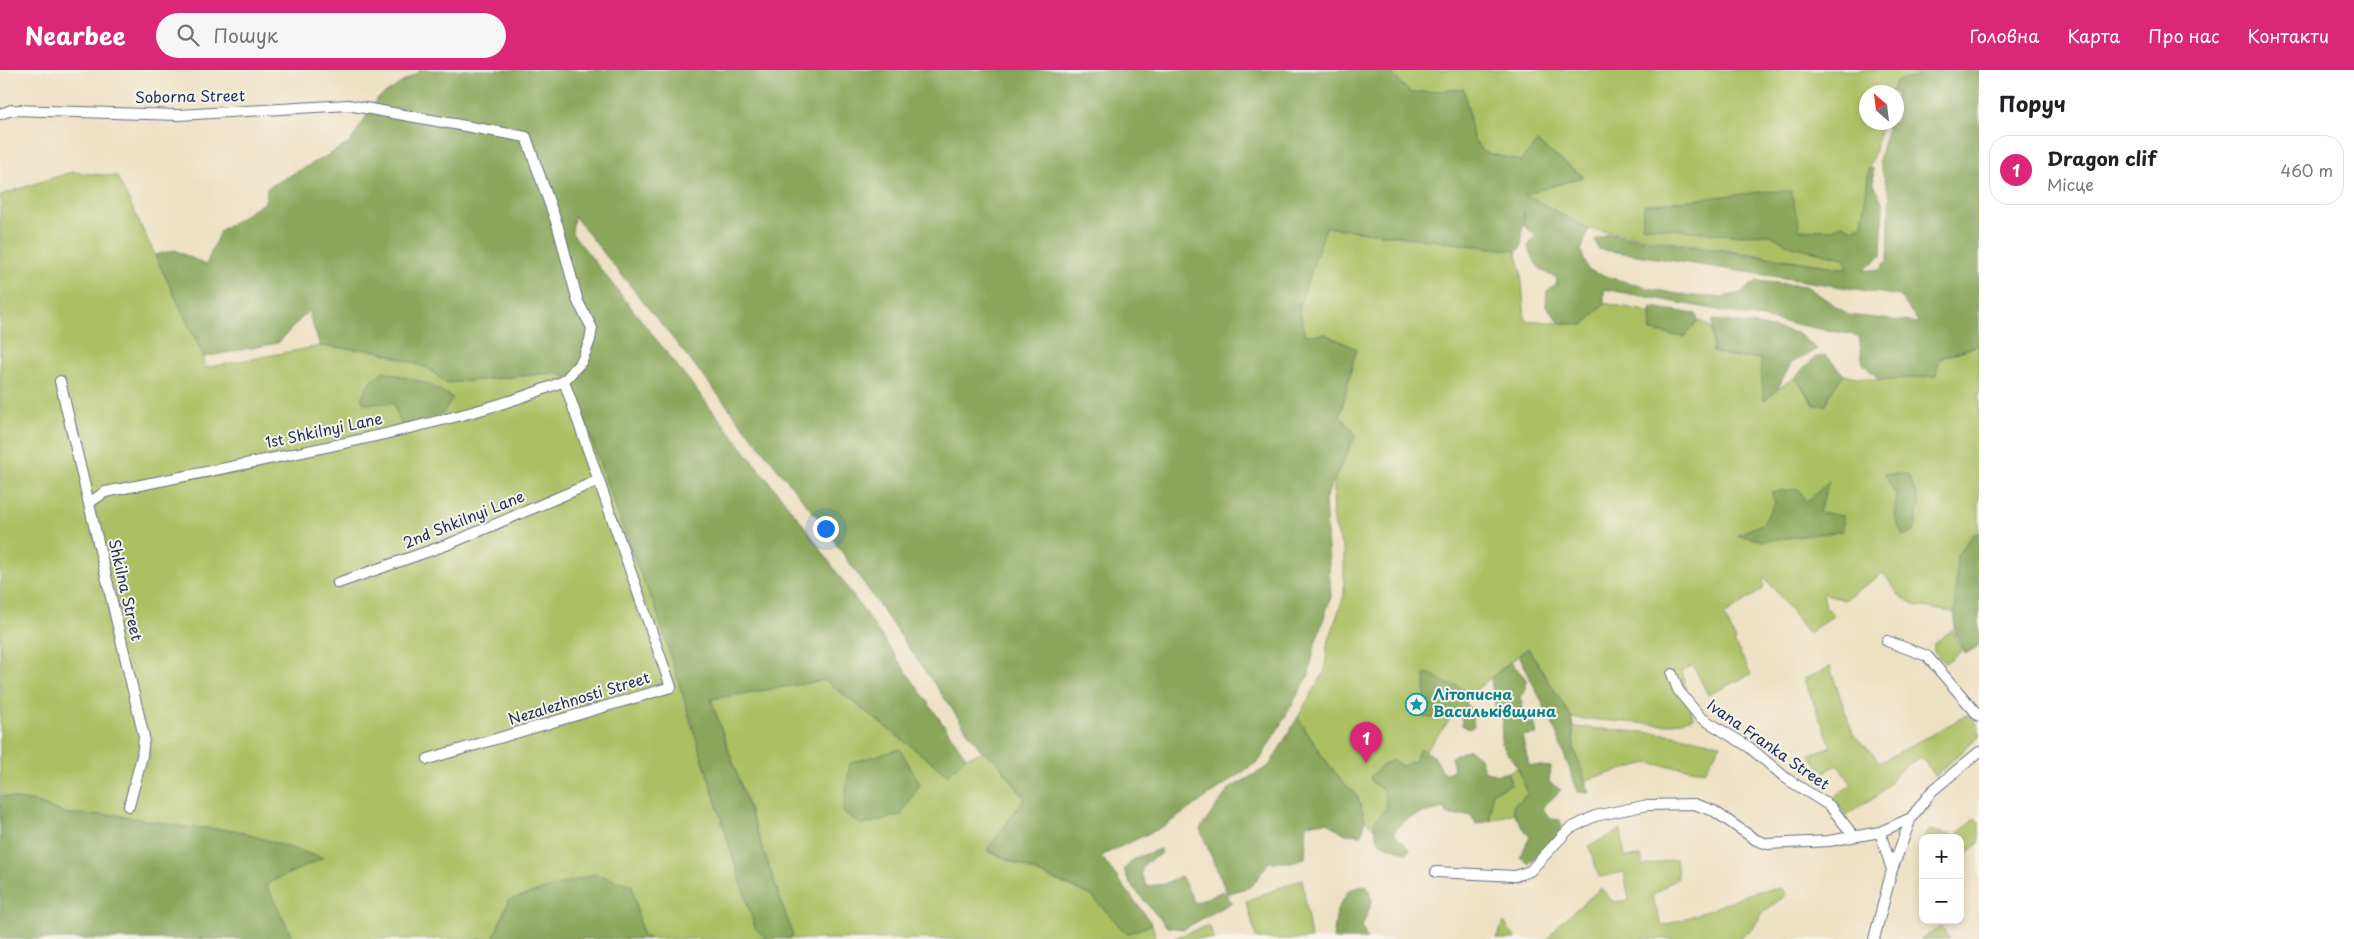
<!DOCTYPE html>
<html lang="uk">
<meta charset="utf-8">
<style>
body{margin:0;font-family:"Playpen Sans",sans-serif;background:#f6f6f6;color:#202124}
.controls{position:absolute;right:15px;bottom:15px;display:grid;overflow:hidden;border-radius:10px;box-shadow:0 2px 8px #0003}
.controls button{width:45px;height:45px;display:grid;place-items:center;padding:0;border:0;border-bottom:1px solid #e0e0e0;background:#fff;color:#202124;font:25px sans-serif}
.compass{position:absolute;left:1859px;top:15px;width:45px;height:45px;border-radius:50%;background:#fff;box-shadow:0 2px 8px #0003;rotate:332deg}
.you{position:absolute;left:825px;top:458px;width:18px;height:18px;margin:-12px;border:4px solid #fff;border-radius:50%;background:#1a73e8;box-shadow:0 0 0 8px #1a73e833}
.badge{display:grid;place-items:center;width:32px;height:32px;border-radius:50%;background:#db2777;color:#fff;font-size:16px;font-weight:700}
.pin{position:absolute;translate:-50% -41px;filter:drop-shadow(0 1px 2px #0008)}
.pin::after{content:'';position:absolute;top:26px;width:18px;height:15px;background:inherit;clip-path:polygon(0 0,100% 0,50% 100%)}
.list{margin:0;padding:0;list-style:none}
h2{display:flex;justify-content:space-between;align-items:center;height:65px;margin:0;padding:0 20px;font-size:21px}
h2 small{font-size:16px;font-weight:400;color:#757577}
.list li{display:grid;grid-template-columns:32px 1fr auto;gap:15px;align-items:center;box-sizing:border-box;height:70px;margin:0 10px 10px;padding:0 10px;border:1px solid #e0e0e0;border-radius:20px}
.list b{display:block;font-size:19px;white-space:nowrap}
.list p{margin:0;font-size:16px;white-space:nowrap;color:#757577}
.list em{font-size:16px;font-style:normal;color:#757577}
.icon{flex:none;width:28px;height:28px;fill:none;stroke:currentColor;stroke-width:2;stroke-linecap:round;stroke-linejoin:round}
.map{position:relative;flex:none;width:1979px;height:869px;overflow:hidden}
header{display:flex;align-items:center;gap:30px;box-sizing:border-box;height:70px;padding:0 25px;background:#db2777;color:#fff}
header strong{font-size:24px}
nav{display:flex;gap:28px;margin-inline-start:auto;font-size:18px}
.search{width:350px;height:45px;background:#f6f6f6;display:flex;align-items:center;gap:12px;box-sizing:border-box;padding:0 18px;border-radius:28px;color:#757577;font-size:19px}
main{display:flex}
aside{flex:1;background:#fff}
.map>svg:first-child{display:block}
.green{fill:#acc064;stroke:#647861}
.forest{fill:#89a65a;stroke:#526a5c}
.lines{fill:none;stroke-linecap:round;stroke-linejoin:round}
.minor-casing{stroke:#646d81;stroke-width:12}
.minor{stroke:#fff;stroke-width:10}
.labels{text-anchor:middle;stroke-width:4;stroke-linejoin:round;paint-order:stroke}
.street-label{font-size:15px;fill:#1b2f5e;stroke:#f7f3e8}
.culture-label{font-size:15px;font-weight:bold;fill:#0d838f;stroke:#f7f3e8;text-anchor:start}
</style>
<header>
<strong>Nearbee</strong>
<div class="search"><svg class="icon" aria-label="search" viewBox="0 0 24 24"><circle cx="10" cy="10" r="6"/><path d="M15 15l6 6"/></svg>Пошук</div>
<nav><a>Головна</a><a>Карта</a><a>Про нас</a><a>Контакти</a></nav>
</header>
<main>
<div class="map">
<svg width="1979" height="869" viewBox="0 0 1979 869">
<rect width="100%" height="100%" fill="#f7f3e8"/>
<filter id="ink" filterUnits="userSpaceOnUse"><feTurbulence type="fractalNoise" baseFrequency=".02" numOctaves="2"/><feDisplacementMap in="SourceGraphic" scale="10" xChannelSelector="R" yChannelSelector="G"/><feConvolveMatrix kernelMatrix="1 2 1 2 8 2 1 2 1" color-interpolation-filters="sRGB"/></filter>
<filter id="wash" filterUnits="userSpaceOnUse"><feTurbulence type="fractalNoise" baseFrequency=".0096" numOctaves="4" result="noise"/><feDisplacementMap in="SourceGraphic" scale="20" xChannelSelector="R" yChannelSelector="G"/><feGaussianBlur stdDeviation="1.12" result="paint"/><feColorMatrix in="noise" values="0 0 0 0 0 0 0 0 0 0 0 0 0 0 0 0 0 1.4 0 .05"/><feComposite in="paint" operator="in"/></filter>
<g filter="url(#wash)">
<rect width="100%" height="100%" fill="#ede1c3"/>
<path class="green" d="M1388 0H1914L1918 6 1896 11 1892 22H1866V52L1883 53 1869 99 1862 156 1853 159 1842 154 1831 160H1800L1644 135 1643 156 1731 165 1768 164 1792 176 1844 188 1849 199 1589 159 1524 124 1583 107 1483 82 1473 68 1464 19 1410 23Z
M71 102 117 106 204 287V298L320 276 378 281 428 298 446 313 555 303 569 308 638 499 655 536 755 857 766 869H649L642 864 632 815 509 830 493 869H293L266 814 322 788 234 760 185 757 116 745 67 744 35 732 0 726V125Z
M1326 157 1516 181 1521 201 1525 250 1584 255 1604 233 1650 242 1651 261 1683 267 1698 250 1712 258 1713 282 1741 288H1760L1764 329 1795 307 1814 335H1826L1833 318 1844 305 1880 310 1979 275V462L1973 465 1957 485 1956 543 1917 536 1900 526 1883 503 1844 530 1823 523 1826 537 1834 545 1808 563 1764 506 1763 519 1724 545 1736 571 1734 572 1751 604 1708 625 1693 595 1682 601 1693 648 1665 655 1572 648 1528 578 1468 626 1424 683 1382 768 1365 749 1357 726 1341 710 1320 683 1298 647 1325 601 1327 576 1344 525V483L1332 447 1335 408 1356 364 1340 347 1356 279 1325 264 1305 266 1299 236Z
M1952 560 1962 581 1945 593 1934 582V574Z
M1830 597 1853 664 1881 692 1969 644 1979 656V666L1935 707 1921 687 1902 698 1878 726 1866 732 1846 746 1834 727 1852 714 1838 695 1824 702 1809 685 1831 676 1804 609Z
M825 610 948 705 966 687 982 682 995 689 1025 729 987 781 1092 826 1127 864 1152 854 1156 869H786L793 866 711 629Z
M1573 657 1669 664 1721 674 1705 701 1647 693 1585 710 1574 679Z
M1518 698 1528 724 1513 736 1514 743 1490 751 1492 722 1511 715 1508 702Z
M1975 748 1979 752V773L1960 788V768H1923L1928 760 1955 766Z
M1621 760 1625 787 1641 786 1643 796 1676 789 1678 807 1652 826 1662 856 1707 841 1754 822 1782 818 1786 825 1763 842 1752 860 1736 869H1548L1559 854 1601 818 1613 832 1629 830 1624 802 1599 807 1589 776Z
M1302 809 1311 869H1257L1246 831Z
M1504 852 1516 869H1496Z
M1209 855 1214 869H1172Z
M1942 857 1949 869H1920Z"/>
<path class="forest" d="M421 0H1388L1410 23 1464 19 1473 68 1483 82 1520 91 1537 72 1584 107 1525 124 1589 159 1581 181 1588 200C1624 213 1700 235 1737 224 1744 222 1751 215 1757 211L1806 216 1849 245 1919 253 1900 226 1598 179 1595 170 1608 164 1848 199 1844 188 1792 176 1768 164 1731 165 1642 156 1644 135 1769 121H1791L1800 160H1831L1842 154 1853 159 1862 156 1869 99 1873 98 1874 114 1883 134 1881 186 1863 201 1879 199 1888 190 1890 126 1879 91 1888 53 1896 52V22H1894L1896 11 1918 6 1914 0H1979V275L1940 288 1936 306 1880 310 1863 294 1859 266 1604 219V233L1584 255 1560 253 1546 236 1547 221 1557 213 1556 207C1538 202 1535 193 1528 176L1536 166 1524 156V141L1521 178 1516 181 1326 157 1299 237 1305 265 1325 264 1356 279 1340 346 1356 364 1325 429 1331 527 1315 574 1309 605 1260 690 1166 755 1101 786 1152 854 1127 864 1092 826 987 780 1025 728 995 689 982 682 820 451 574 146 572 163 805 457 966 687 948 705 825 610 711 629 793 866 786 869H766L755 858 655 536 638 499 569 308 555 303 446 313 428 298 378 281 320 276 308 241 278 273 204 287 155 185 175 180 206 195 220 161 265 132 267 118 350 73 377 29Z
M1651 237 1696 244 1698 250 1684 267 1651 261 1650 242Z
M1713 250 1757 255 1797 263 1817 279 1791 293 1777 320 1764 330 1760 288H1741L1713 282Z
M1826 285 1844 305 1833 318 1826 335H1815L1795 307 1814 288Z
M383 301 429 314 453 328 443 343 402 356 393 333 365 334 361 329 368 315Z
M1885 404H1908L1919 432 1915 460 1903 466 1894 446 1897 427Z
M1829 411 1819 442 1843 446V461L1764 471 1737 465 1762 454 1775 433 1771 422 1799 419 1806 433Z
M1979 462V576L1965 584 1954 559 1957 485 1973 465Z
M1528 578 1572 648 1574 679 1590 723 1578 722 1554 657 1519 585Z
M1511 592 1526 609V619L1520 627 1528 655 1534 651 1537 664 1522 666 1529 695 1551 697 1549 712 1561 720 1542 738 1551 749 1560 750 1562 757 1554 769 1529 794 1520 787 1530 767C1523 757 1514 748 1513 736L1528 724 1518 698 1501 673 1503 649 1495 637 1491 608Z
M1425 603C1434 604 1435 606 1442 611 1457 622 1461 605 1467 636L1474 641 1472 652 1474 656 1469 659 1462 655 1461 643 1453 640 1447 649 1422 647 1425 632Z
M1298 647 1320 683 1341 710 1357 726 1365 749 1362 765 1345 764 1327 752 1307 754 1305 788 1291 792H1269L1252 816 1227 824 1200 759 1229 719 1269 696Z
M900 679 920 714 901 745 862 755 843 742 850 693Z
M1420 679C1433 684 1437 688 1442 702L1447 703 1454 699 1451 687 1469 679 1480 688 1484 700 1497 705 1508 702 1511 715 1492 722 1490 751 1476 754 1471 745H1448L1443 738C1424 744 1403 744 1394 763L1410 780 1406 783 1380 773 1375 762 1374 752 1387 737 1383 719 1372 713 1370 707 1382 696 1392 690 1402 696 1414 691Z
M0 726 35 732 67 744 116 745 185 757 234 760 323 788 266 814 293 869H0Z
M1160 779 1162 783 1144 794 1141 803 1146 816 1164 814 1181 806 1195 833 1223 821 1232 832 1184 859 1167 857 1130 814 1124 799 1135 788Z
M595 804 632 815 642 864 649 869H493L509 830Z
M1367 815 1372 831 1362 857 1367 869H1333L1337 840 1349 820Z"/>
</g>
<g filter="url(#ink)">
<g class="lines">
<defs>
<path id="minor" d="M0 44 12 40 179 45 348 35 526 67 558 157 578 232 592 258 590 270 582 291 564 311 671 617 428 689
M60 311 144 667 142 686 129 736
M89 433 105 422C200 403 295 385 389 363 447 349 508 335 564 311
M338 513 449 474 599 410
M1887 571 1927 586 1979 646
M1672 604 1678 620 1700 647 1749 677 1787 709 1830 736 1853 765
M1880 762 1892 800
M1436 802 1515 806 1530 801 1569 759 1595 746 1648 735 1694 734 1714 741 1756 770 1768 774 1829 771 1880 762 1911 748
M1874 869 1892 800 1911 748 1932 721 1979 682"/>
</defs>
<use href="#minor" class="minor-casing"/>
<use href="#minor" class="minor"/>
</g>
</g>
<defs>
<symbol id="sight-ring" viewBox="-11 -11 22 22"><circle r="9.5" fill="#f7f3e8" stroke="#0f9aa8" stroke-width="1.5"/><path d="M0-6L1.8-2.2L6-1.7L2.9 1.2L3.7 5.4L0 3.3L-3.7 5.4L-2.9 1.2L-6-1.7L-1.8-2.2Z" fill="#0f9aa8"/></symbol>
</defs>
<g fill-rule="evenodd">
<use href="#sight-ring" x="1404" y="622" width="25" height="25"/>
</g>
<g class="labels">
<g class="street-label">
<text transform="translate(190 27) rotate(-1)" y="5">Soborna Street</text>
<text transform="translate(324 361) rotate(-12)" y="5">1st Shkilnyi Lane</text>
<text transform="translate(464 450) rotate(-22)" y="5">2nd Shkilnyi Lane</text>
<text transform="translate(125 520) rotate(77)" y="5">Shkilna Street</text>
<text transform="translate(579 629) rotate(-17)" y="5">Nezalezhnosti Street</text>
<text transform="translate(1768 675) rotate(35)" y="5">Ivana Franka Street</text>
</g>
<g class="culture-label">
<text x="1433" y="630">Літописна<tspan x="1433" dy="17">Васильківщина</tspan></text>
</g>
</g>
</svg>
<div class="controls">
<button>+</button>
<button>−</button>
</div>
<svg class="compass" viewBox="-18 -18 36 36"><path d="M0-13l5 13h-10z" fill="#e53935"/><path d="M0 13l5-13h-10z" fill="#757577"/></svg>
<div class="you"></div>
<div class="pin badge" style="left:1366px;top:693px">1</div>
</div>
<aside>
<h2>Поруч<small></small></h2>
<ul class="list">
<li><span class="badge">1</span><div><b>Dragon clif</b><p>Місце</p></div><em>460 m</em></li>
</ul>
</aside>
</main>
